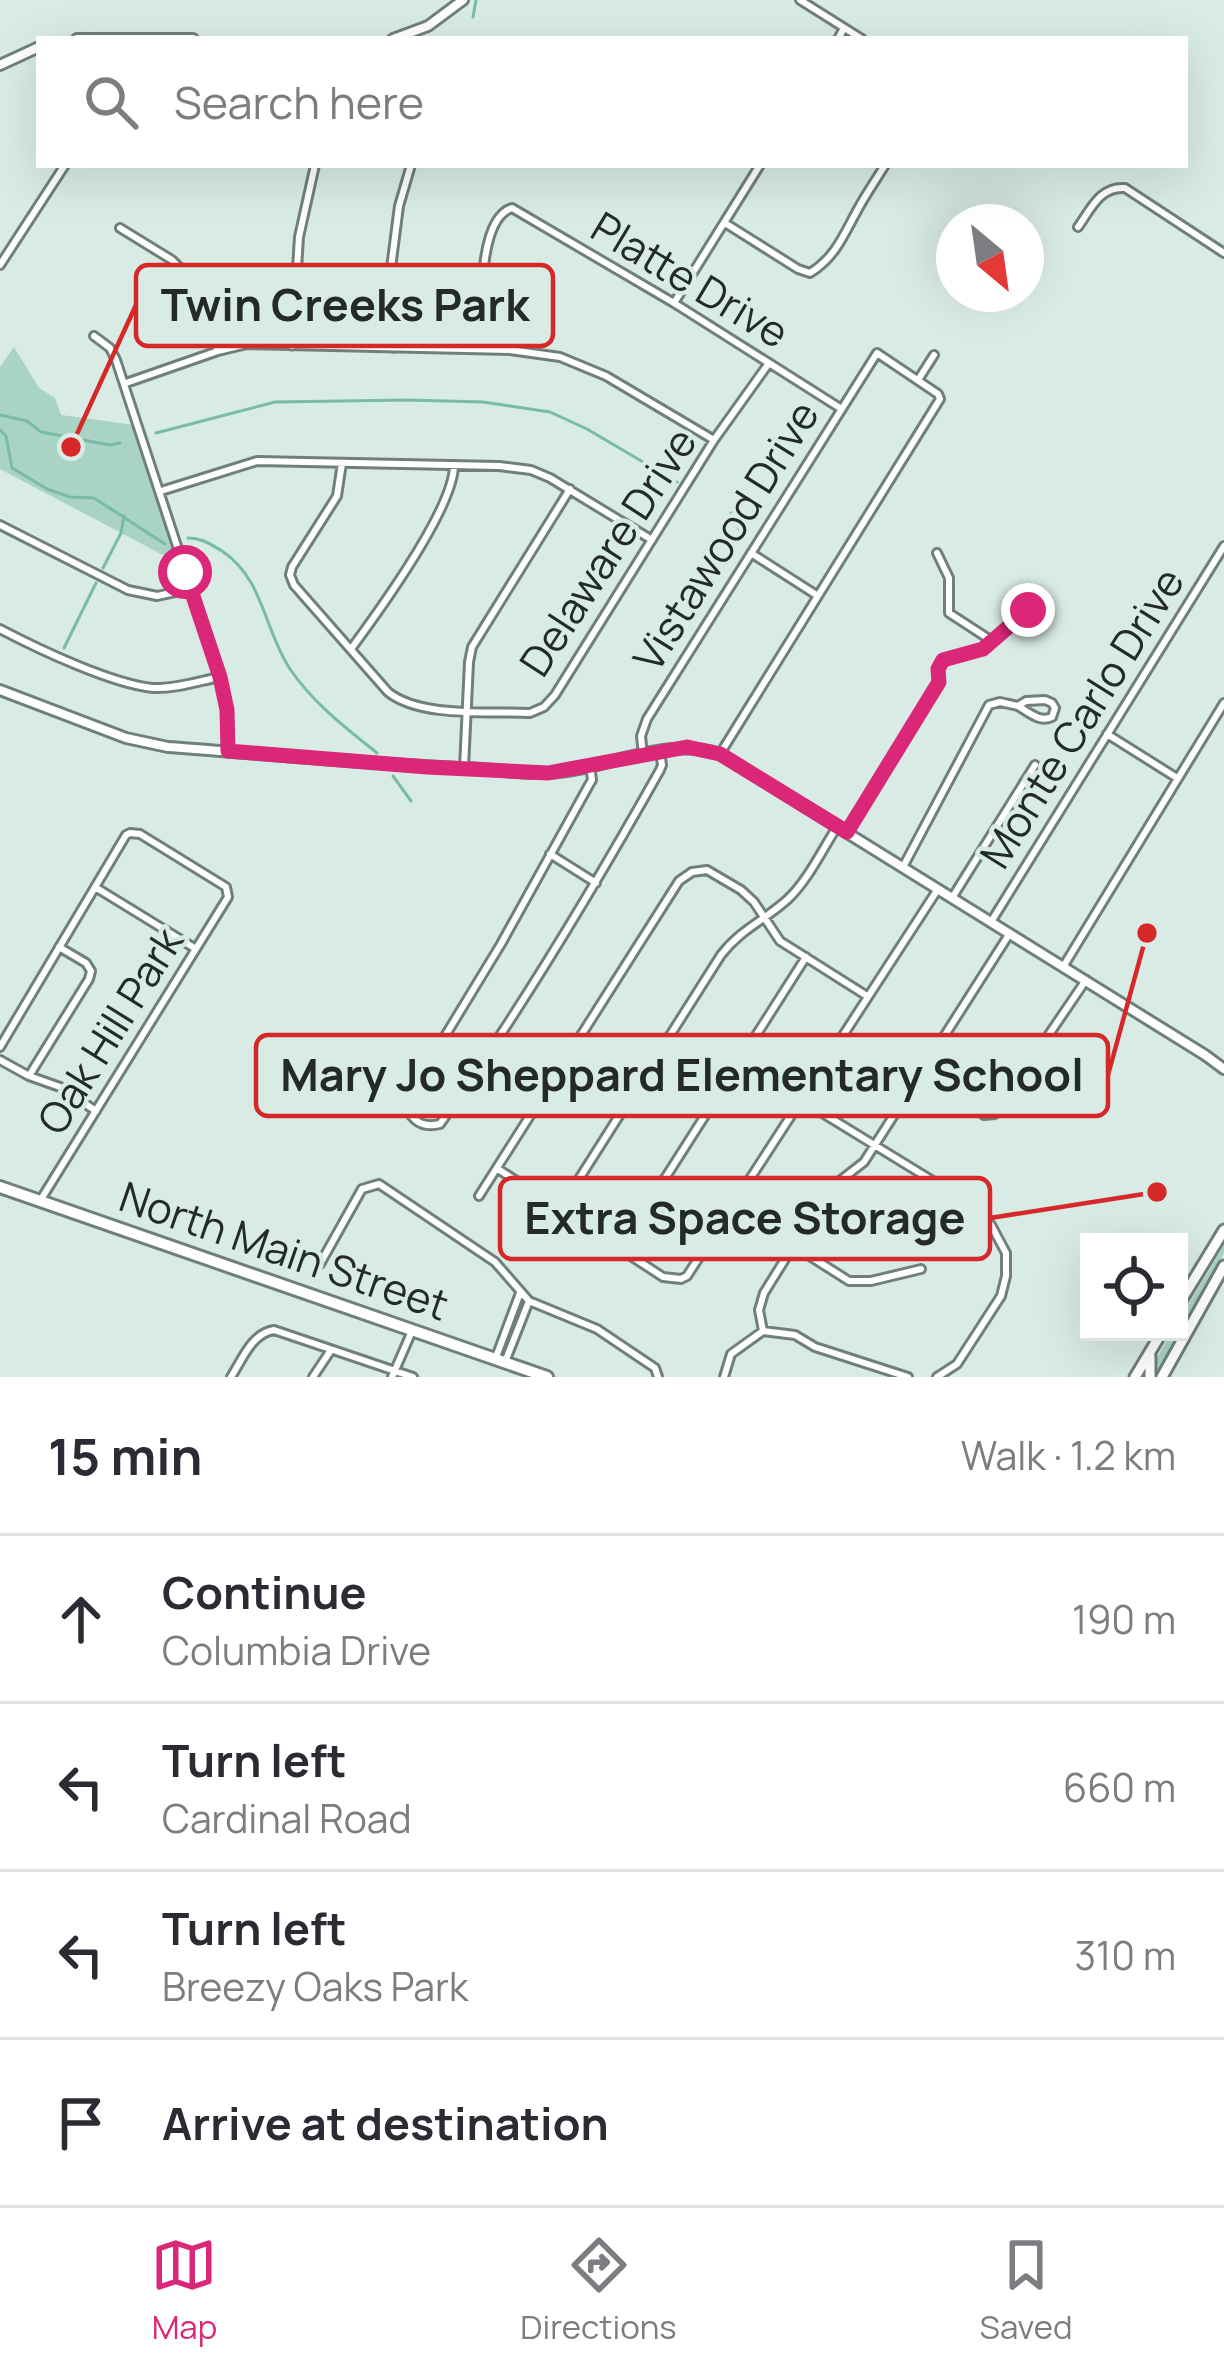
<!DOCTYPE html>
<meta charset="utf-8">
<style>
body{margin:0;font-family:Manrope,sans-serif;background:#f2f2f3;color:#2b2b33}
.controls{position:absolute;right:36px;bottom:36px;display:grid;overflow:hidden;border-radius:0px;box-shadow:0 12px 48px #0002}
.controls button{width:108px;height:108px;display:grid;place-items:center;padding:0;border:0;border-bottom:3px solid #e1e1e2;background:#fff;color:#2b2b33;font:60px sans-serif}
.compass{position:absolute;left:936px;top:204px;width:108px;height:108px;border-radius:50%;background:#fff;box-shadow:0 12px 48px #0002;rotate:151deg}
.stop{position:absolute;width:36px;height:36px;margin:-27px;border:9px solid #db2777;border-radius:50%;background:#fff}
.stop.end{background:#db2777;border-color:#fff;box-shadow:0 3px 12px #0008}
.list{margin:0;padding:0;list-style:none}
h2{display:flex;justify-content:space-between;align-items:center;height:156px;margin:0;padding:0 48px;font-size:51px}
h2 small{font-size:39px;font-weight:400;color:#7c7c81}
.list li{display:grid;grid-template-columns:78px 1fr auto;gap:36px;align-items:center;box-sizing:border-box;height:168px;padding:0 48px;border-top:3px solid #e1e1e2}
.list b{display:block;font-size:45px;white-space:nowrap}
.list p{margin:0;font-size:39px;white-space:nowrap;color:#7c7c81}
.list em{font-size:39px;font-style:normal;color:#7c7c81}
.icon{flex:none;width:66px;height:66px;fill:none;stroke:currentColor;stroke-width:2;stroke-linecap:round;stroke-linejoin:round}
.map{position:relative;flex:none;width:1224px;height:1377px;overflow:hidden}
.search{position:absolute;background:#fff;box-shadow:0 12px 48px #0002;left:36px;right:36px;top:36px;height:132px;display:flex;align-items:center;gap:30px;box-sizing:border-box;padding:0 42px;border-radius:0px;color:#7c7c81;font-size:45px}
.sheet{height:828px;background:#fff}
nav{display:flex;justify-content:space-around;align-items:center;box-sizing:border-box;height:168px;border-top:3px solid #e1e1e2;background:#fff;font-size:33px;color:#7c7c81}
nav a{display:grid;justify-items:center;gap:6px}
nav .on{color:#db2777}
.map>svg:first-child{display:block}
.green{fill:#a9d3c5}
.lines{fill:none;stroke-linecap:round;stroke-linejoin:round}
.stream{stroke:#78bba6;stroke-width:3}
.minor-casing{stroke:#6f7f79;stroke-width:12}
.tertiary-casing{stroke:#6f7f79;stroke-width:14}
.secondary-casing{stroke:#6f7f79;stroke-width:15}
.primary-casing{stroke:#6f7f79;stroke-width:16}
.minor{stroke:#fff;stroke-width:6}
.tertiary{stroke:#fff;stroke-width:8}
.secondary{stroke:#fff;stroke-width:9}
.primary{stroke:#fff;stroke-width:10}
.route{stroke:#db2777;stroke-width:15}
.labels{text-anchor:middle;stroke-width:9;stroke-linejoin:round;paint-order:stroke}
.street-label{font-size:42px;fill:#232a28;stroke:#d9ebe5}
.leader{fill:none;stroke:#d62828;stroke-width:4.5}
.callout-dot{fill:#d62828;stroke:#d9ebe5;stroke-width:4.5}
.callout{fill:#d9ebe5;stroke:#d62828;stroke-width:4.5}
.callout-label{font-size:45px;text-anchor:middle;font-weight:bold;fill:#232a28}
</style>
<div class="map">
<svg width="1224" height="1377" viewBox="0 0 1224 1377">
<rect width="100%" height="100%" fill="#d9ebe5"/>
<path class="green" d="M14 347 39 388 55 398 61 415 135 425 178 563 0 469V367Z
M1224 1245V1253L1197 1306 1157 1373 1155 1361 1172 1332H1179V1321Z"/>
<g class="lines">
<path class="stream" d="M473 17 476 0
M0 415 27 421 41 432 110 445 120 443
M0 430 6 436 12 468 47 489 70 497 94 498 165 544
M156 433 275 402 407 400 483 402 550 412 587 429 677 482
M731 513 743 537
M188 538C202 538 210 544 222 551 264 579 264 630 290 669 313 703 346 728 377 753
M103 568 121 533 124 516
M64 648 96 583
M393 776 411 801"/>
<defs>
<path id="minor" d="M800 0 862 39
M838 39 844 28
M725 223 798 269 810 273C836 257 844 234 858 209 866 194 876 180 885 165
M1078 227C1091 209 1100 186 1125 188L1224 253
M120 228 172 260 191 279 218 351
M0 265 65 165
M674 303 760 165
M94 336 110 348 116 360 220 677 227 711 228 751
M292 346 299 237 315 165
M394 348 391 268 399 206 411 165
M482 349C482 317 476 219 512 208L674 303 840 408
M918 380 934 355
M126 383 218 351 247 344 510 350 560 357 606 376 714 440
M342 463 337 496 292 567 290 575 294 585 388 692C420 718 489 711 530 713L544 707 555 695 714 440 769 363
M161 491 257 461 499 466 531 470 550 478 652 540
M0 525 128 590 157 596 190 589
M751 553 818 596
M937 553 949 578V613L992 641
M0 629C38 649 112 684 153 688 175 689 199 681 220 677
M351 649C379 611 454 508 454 465
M1045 700 1052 703 1055 708 1052 717C1040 723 1028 712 1018 706L1026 701Z
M1107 734 1177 778
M643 755 641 736 647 719 877 353 938 394 940 399 720 754
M590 765 592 780 589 785 501 944 408 1097C405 1117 420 1129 440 1124 520 1011 592 891 660 770L662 765 660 751
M464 768 469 662 472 647 570 489
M847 832 939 682 938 669 943 660 983 649 1027 610
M550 854 596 883
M903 867 989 705 1000 702 1018 706
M95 887 196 949
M952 898 1035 765
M991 922 1224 546
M1063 967 1224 703
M0 1047 126 835 130 833 140 834 226 887 228 897 40 1201
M0 1060 29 1076 60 1087 96 1111
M921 1075 984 1115 995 1114 1086 980
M29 1076 89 979 91 971 86 963 59 947
M801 1100 977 1208 991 1225 1006 1253V1276L1001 1296 957 1364 937 1377
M498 1169 663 1277 681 1279 687 1276 938 889
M479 1196 679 881 692 872 707 870 741 890 754 902 780 941 867 996
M560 1209 721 955C741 929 765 920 788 899 808 880 822 850 837 827
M794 1246 849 1281H871L921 1269
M620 1249 806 957
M320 1264 362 1189 379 1184 495 1262 529 1301 597 1329 655 1368 658 1377
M763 1331 759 1310 764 1293 828 1190 864 1162 1010 933
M496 1357 520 1293
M505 1362 529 1301
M231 1377C242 1360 252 1333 274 1330L413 1377
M313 1377 331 1350
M392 1377 412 1331
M724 1377 731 1354 763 1331 795 1335 815 1347 908 1377"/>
<path id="tertiary" d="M77 39H193
M393 39 428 26 463 0
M0 65 39 47
M0 690 126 738 168 747C267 754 365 764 464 768 492 769 520 774 547 773 605 771 664 735 720 754L1205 1055 1224 1069"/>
<path id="secondary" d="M1179 1304 1224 1230
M1150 1356V1377
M1135 1377 1162 1332
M1162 1377 1224 1266"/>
<path id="primary" d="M0 1187 547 1377"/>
</defs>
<use href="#minor" class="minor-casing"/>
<use href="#tertiary" class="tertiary-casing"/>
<use href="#secondary" class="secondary-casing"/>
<use href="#primary" class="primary-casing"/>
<use href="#minor" class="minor"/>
<use href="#tertiary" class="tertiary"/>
<use href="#secondary" class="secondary"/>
<use href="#primary" class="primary"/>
</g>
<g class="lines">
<path class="route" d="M185 572 220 677 227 710 228 751 427 767 548 773 687 747 720 754 847 832 939 682 938 669 943 660 983 649 1028 610"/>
</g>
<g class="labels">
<g class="street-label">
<text transform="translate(690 280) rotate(31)" y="15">Platte Drive</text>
<text transform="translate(726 536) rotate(-58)" y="15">Vistawood Drive</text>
<text transform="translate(608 552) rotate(-57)" y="15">Delaware Drive</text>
<text transform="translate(1082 718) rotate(-58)" y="15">Monte Carlo Drive</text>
<text transform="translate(110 1031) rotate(-58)" y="15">Oak Hill Park</text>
<text transform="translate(284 1251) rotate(19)" y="15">North Main Street</text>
</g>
</g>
<path class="leader" d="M71 447L136 305M1147 933L1108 1075M1157 1192L990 1218"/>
<g class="callout-dot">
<circle cx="71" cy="447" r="12"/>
<circle cx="1147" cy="933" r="12"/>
<circle cx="1157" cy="1192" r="12"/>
</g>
<g class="callout">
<rect x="136" y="265" width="417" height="81" rx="12"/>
<rect x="256" y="1035" width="852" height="81" rx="12"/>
<rect x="500" y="1178" width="490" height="81" rx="12"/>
</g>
<g class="callout-label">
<text x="345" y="321">Twin Creeks Park</text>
<text x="682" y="1091">Mary Jo Sheppard Elementary School</text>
<text x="745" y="1234">Extra Space Storage</text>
</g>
</svg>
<div class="controls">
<button><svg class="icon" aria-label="locate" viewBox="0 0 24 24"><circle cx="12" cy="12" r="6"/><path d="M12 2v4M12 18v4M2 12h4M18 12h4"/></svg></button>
</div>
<svg class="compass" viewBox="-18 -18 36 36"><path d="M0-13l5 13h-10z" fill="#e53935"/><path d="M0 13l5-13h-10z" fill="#7c7c81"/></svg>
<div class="stop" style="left:185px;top:572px"></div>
<div class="stop end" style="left:1028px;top:610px"></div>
<div class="search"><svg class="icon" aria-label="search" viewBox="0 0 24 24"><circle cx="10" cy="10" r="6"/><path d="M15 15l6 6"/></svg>Search here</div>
</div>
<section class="sheet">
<h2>15 min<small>Walk · 1.2 km</small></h2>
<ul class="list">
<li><svg class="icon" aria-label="ahead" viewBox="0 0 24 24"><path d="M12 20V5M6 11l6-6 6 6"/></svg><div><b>Continue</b><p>Columbia Drive</p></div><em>190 m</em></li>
<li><svg class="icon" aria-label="left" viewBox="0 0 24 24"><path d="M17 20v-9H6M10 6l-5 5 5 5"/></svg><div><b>Turn left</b><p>Cardinal Road</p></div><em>660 m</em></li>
<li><svg class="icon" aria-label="left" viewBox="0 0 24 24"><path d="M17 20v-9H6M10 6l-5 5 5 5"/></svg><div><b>Turn left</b><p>Breezy Oaks Park</p></div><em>310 m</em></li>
<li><svg class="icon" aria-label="arrive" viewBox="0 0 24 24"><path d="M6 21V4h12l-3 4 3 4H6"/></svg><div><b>Arrive at destination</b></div></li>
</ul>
</section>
<nav>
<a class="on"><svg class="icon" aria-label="map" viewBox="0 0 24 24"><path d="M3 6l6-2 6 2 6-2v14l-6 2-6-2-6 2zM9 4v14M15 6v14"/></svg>Map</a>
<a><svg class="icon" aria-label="directions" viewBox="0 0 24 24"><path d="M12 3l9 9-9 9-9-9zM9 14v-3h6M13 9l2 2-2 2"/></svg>Directions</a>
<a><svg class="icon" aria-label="saved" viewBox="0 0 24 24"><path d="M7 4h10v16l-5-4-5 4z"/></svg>Saved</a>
</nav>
